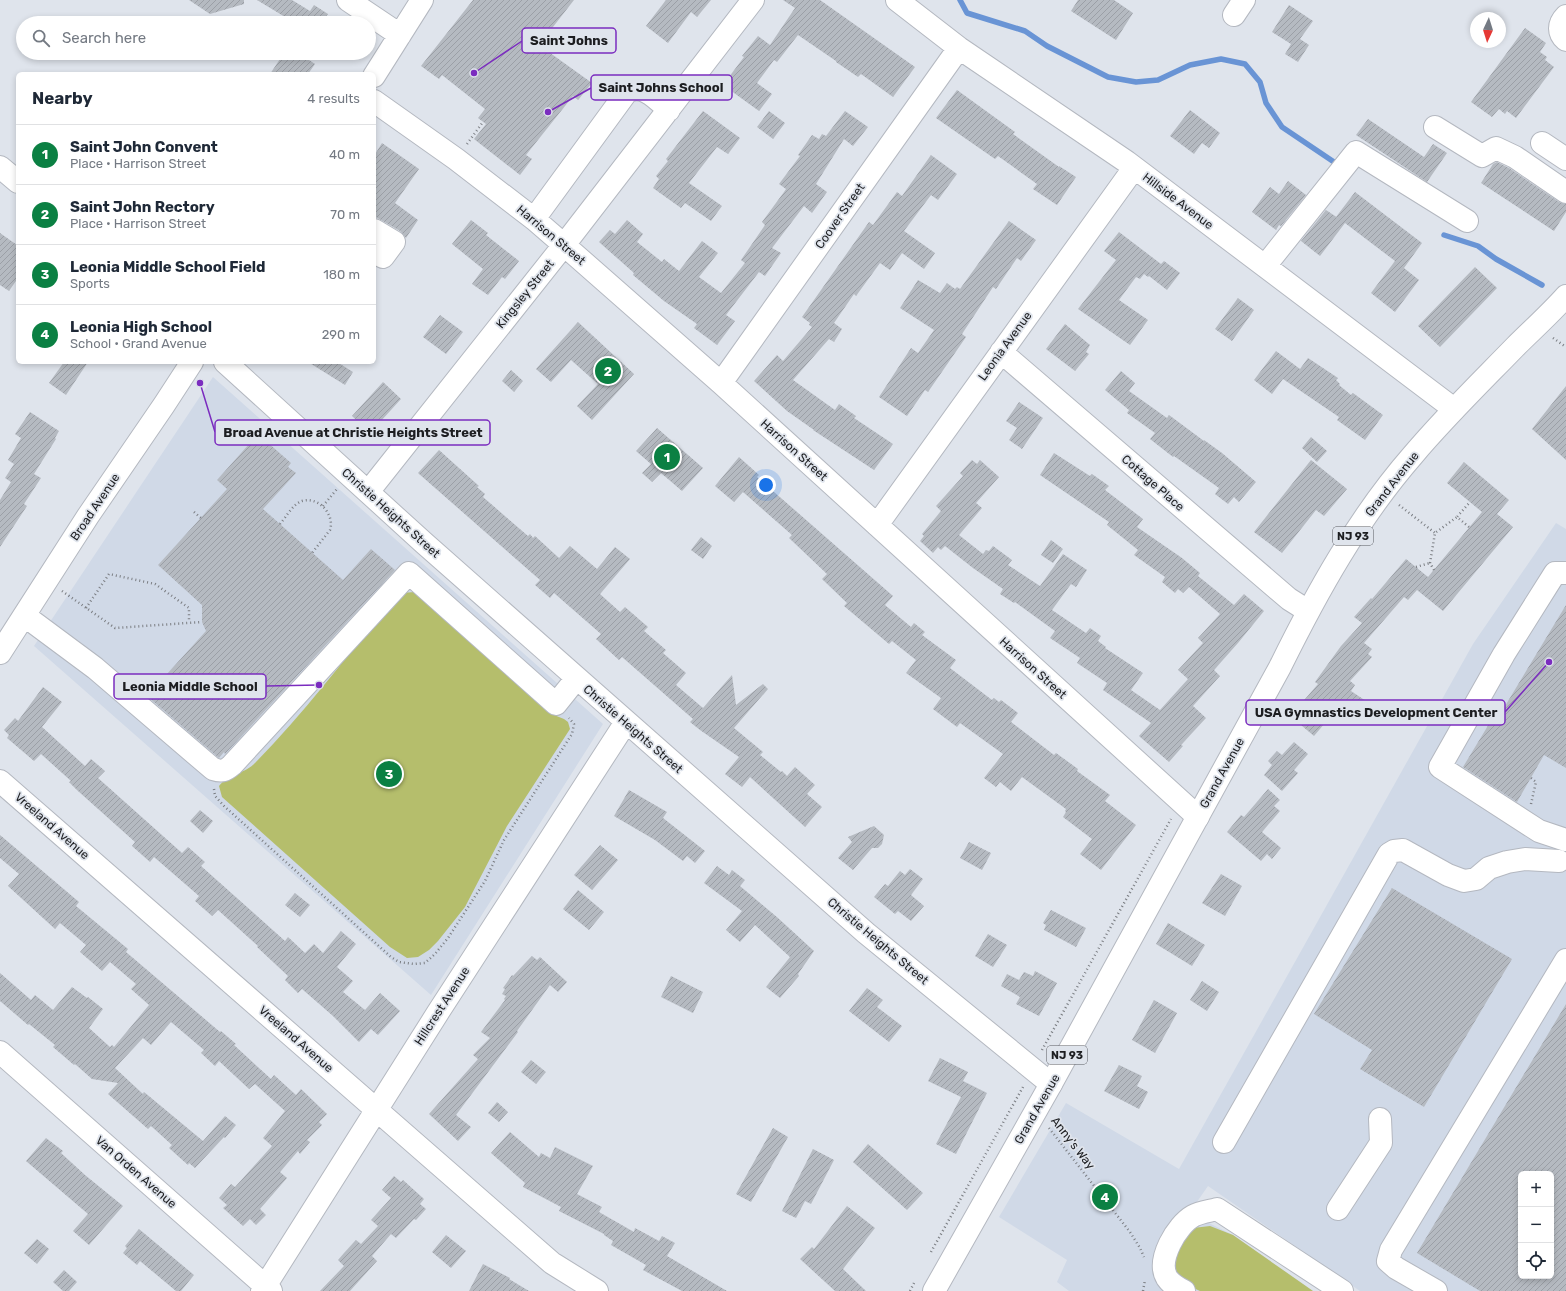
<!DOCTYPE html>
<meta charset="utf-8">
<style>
body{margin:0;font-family:Rubik,sans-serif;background:#f6f6f7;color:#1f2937}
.controls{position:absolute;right:12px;bottom:12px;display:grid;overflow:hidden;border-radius:6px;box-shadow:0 2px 6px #0003}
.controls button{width:36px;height:36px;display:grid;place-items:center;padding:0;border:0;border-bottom:1px solid #e0e1e3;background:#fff;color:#1f2937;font:20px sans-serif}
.compass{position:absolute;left:1470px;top:12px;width:36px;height:36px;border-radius:50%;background:#fff;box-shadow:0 2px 6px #0003;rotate:184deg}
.you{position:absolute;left:766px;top:485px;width:14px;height:14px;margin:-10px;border:3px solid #fff;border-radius:50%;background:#1a73e8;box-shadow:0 0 0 6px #1a73e833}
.badge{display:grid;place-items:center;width:26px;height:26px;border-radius:50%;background:#0b8043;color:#fff;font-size:13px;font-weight:700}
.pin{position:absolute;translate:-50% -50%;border:2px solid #fff;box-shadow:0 1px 4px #0006}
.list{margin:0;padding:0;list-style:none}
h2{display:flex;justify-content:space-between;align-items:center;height:52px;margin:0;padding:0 16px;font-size:17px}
h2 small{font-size:13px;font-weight:400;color:#747a83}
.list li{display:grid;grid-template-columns:26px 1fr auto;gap:12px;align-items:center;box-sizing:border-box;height:60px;padding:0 16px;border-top:1px solid #e0e1e3}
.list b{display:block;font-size:15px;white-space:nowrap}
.list p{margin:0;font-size:13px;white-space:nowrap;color:#747a83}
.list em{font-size:13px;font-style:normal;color:#747a83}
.icon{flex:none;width:22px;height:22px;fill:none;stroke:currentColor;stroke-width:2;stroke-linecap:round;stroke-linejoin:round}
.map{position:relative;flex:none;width:1566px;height:1291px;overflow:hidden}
.search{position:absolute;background:#fff;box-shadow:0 2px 6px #0003;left:16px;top:16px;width:360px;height:44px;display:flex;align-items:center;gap:10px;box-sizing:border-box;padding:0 14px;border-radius:22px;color:#747a83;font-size:15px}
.panel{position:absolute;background:#fff;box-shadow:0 2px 6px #0003;left:16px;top:72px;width:360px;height:292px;border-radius:6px}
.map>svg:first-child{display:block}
.built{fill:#d0d9e7;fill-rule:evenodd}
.grass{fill:#b5be6c}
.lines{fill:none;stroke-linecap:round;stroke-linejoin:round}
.stream{stroke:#6994d5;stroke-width:5.5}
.building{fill:url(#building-hatch);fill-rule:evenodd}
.minor-casing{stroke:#b4b8c0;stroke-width:24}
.major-casing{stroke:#b4b8c0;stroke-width:24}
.path{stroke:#7b7e83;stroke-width:2.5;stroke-dasharray:1 3;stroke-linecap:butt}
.minor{stroke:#fff;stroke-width:22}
.major{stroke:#fff;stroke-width:22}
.labels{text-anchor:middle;stroke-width:3.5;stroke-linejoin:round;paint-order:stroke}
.shield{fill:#dfe4ec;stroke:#57595e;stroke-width:1}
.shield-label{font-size:11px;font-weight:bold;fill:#1d1e21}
.street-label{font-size:12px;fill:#1d1e21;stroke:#dfe4ec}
.leader{fill:none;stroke:#7b2cbf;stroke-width:1.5}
.callout-dot{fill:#7b2cbf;stroke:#dfe4ec;stroke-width:1.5}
.callout{fill:#dfe4ec;stroke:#7b2cbf;stroke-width:1.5}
.callout-label{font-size:13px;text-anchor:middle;font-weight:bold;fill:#1d1e21}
</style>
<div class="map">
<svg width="1566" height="1291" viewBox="0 0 1566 1291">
<defs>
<pattern id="building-hatch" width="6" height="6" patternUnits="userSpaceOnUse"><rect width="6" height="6" fill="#b5bac1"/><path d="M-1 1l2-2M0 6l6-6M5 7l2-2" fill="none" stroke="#9b9fa6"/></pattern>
</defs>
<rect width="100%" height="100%" fill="#dfe4ec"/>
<path class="built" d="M213 377 603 724 431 995 34 646Z
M1556 523 1566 529V1291H1360L1208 1186 1192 1209 1187 1212 1233 1235 1313 1291H1069L1057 1282 1067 1260 999 1217 1066 1103 1179 1169 1473 644ZM1521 1174H1551V1276H1521Z"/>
<path class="grass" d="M415 592 519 681 530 696 549 713 564 719 568 722 570 729 507 826 465 907 438 941 429 950 418 957 407 958 390 947 222 797 219 786C231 772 244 775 256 762 303 714 344 660 386 608L401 593Z
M1210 1226 1233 1235 1313 1291H1200L1187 1285 1173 1273 1172 1251 1193 1228Z"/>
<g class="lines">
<path class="stream" d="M960 0 967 13 1025 31 1047 46 1108 77 1136 82 1158 80 1190 65 1221 59 1245 64 1260 82 1266 103 1282 127 1334 162
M1444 235 1478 246 1496 259 1542 285"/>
</g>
<path class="building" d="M189 0H244V4L210 14Z
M257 0H292L310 11 314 5 328 14 323 20 328 23H295Z
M473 0H574L539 45 592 83 578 100 573 96 526 155 532 159 520 175 474 139 486 124 478 118 485 109 442 75 439 79 421 66Z
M666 0H711L697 17 691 12 668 43 646 26Z
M783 0H820L915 67 893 97 861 74 858 77 836 62V61L798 35 777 62 774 60 757 83 772 94 759 111 723 85 744 57 742 56 758 36 770 45 795 8Z
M1078 0H1114L1133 13 1116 40 1071 11Z
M1289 5 1313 21 1300 39 1309 45 1298 62 1285 54 1291 44 1272 32Z
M1525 28 1546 43 1540 52 1547 57 1545 60 1554 67 1516 118 1507 111 1505 114 1499 109 1492 117 1471 102Z
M284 53H313L309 60 315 64 308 74H270Z
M957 90 1015 132 1013 134 1059 167V166L1076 177 1057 205 1033 189 1037 184 998 156 995 159 936 118Z
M1190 110 1220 133 1209 148 1202 143 1194 154 1170 136Z
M703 111 740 138 728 154 717 147 689 183 722 206 711 221 685 203 681 208 653 188 659 179 656 176 668 161 666 159Z
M769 111 785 123 773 139 757 127Z
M845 111 868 127 853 146 844 139 816 184 827 192 812 213 804 206 772 248 781 253 765 276 759 272 726 315 735 321 717 345 694 328 697 324 664 301 633 275 634 273 599 242 610 230 615 234 627 220 643 234 637 242 662 262 664 259 679 271 702 241 718 253 699 277 721 293 745 263 741 260 765 225 762 222 784 192 786 189 779 184 800 156 798 155 812 135 819 139 822 134 826 136Z
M1368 119 1424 157 1433 144 1447 153 1427 182 1356 135Z
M382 143 419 169 395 203 418 220 406 238 400 231 374 216V156Z
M931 155 957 174 938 200 931 195 904 231 935 253 924 269 902 253 890 270 880 263 856 296 854 294 834 323 842 329 834 342 829 339 793 380 835 410 839 404 856 416 854 418 893 444 874 470 813 430H814L787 411 754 381 777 355 783 361 812 327 809 325 810 323 802 317 869 222 873 225 897 192 902 196Z
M1497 162 1509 168 1559 202 1566 204V212L1554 231 1481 183 1493 164Z
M1288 181 1306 195 1281 226 1279 225 1276 230 1252 212 1270 187 1279 194Z
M1355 192 1422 243 1404 268 1419 280 1395 312 1371 293 1395 261 1345 223 1320 256 1301 241 1326 210 1338 218 1336 217Z
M471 220 488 233 486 235 519 261 505 279 502 277 488 295 472 284 483 269 452 244Z
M1009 221 1036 240 1021 261 1017 258 996 289 993 287 962 334 966 337 928 392 925 390 907 416 879 397 911 348 918 353 934 330 900 308 918 280 940 293 947 283 955 289 957 287 960 289Z
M1119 232 1161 264 1164 261 1180 273 1167 290 1149 276 1148 277 1144 274 1140 279 1136 277 1119 300 1148 320 1130 345 1078 309 1116 260 1104 251Z
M0 233 17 245 18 278 9 291 0 285Z
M1475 267 1497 288 1440 347 1418 326Z
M1238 298 1254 310 1232 341 1215 329Z
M440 315 463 332 446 354 423 337Z
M578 322 634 374 592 420 577 406 598 384 571 360 551 382 536 369Z
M1065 324 1090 345 1086 352 1089 354 1075 371 1046 349Z
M1276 351 1300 369 1308 358 1338 378 1336 380 1340 384 1339 385 1351 395 1353 393 1383 415 1365 440 1337 420 1339 417 1283 379 1272 394 1254 380Z
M64 362H88L66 395 49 383Z
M308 362H337L353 372 345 385Z
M511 370 523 381 514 392 502 381Z
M1121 371 1135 383 1129 391 1167 418 1169 415 1204 441V440L1222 453 1256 482 1239 502 1234 497 1228 504 1215 494 1219 488 1174 456 1173 457 1150 439 1155 433 1127 413 1129 410 1105 390Z
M383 382 401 399 370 433 352 416Z
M1566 386V460L1532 429Z
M1019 402 1043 418 1022 449 1009 440 1017 428 1006 421Z
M30 412 59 431 55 438 56 439 34 474 41 478 24 504 27 506 0 547V500L11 482 5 478 14 464 8 460 21 438 15 434Z
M657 428 703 468 682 491 661 473 652 482 642 473 651 464 636 451Z
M258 434 291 463 288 467 296 473 263 509 343 580 371 549 395 570 225 754 224 752 219 758 147 696 206 631 202 622V605L158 565 227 489 217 480Z
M1311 437 1327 451 1317 462 1302 448Z
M439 450 479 486 477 487 485 494 483 497 528 536 530 534 533 538 535 536 559 558 570 546 597 569 615 547 630 559 600 594 620 612 625 607 648 627 644 631 666 650 663 653 686 673 676 685 703 708 732 675 736 705 763 684 768 689 734 728 763 752 760 755 781 772 782 771 787 776 795 767 815 785 807 794 822 807 805 827 750 777 742 787 725 774 739 757 700 730 690 722 693 719 622 657 619 660 596 639 601 634 554 593 550 598 542 591 535 585 540 580 418 473Z
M1054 453 1090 476 1092 474 1109 486 1105 490 1143 519 1137 527 1182 558 1200 573 1198 576 1234 605 1244 594 1264 611 1238 643 1214 670 1220 676 1193 706 1206 718 1181 745 1183 746 1169 762 1139 736 1151 723 1103 690 1107 683 1077 663 1080 658 1050 638 1055 631 1015 602 1014 603 1000 594 1003 589 973 568 945 546 941 550 938 547 933 553 920 541 924 536 922 534 941 511 936 506 963 476 960 473 972 460 977 464 980 460 999 477 976 503 982 508 959 535 983 554 986 550 989 551 993 546 1012 560 1008 565 1040 586 1063 554 1087 570 1076 587 1071 584 1052 610 1086 633 1090 628 1101 636 1098 641 1106 647 1105 648 1143 673 1131 690 1160 710 1188 679 1178 670 1203 643 1198 638 1220 614 1189 587 1183 593 1178 589 1175 593 1162 582 1165 577 1134 555 1138 550 1107 525 1109 522 1040 475Z
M739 457 759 475 757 477 893 596 885 605 911 627 914 623 925 632 922 635 956 660 950 668 992 700 994 698 999 702 1001 700 1018 713 1011 722 1054 755 1056 753 1078 769 1077 771 1110 795 1105 801 1136 825 1101 870 1080 854 1092 839 1063 817 1066 812 1065 811 1066 809 1022 777 1011 791 1000 782 996 787 984 778 1003 754 960 723 957 727 933 709 941 698 906 673 916 660 892 641 889 644 844 606 847 603 822 579 827 574 789 538 792 535 743 492 734 502 715 486Z
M1311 460 1347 489 1324 516 1316 510 1282 553 1254 532Z
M1464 462 1509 500 1497 514 1513 527 1443 611 1417 590 1408 600 1404 597 1364 643 1372 649 1368 654 1372 657 1350 681 1355 685 1351 691 1372 705 1363 717 1342 703 1314 736 1295 720 1304 709 1299 706 1318 684 1315 682 1341 646 1362 623 1354 617 1371 598 1372 599 1406 559 1428 577 1482 512 1447 483Z
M701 537 712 546 703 559 691 550Z
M1051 540 1063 549 1053 563 1041 555Z
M1566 605V768L1544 755 1517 802 1463 767 1492 719 1496 721Z
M43 687 62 702 42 727 85 766 91 759 105 771 98 778 182 853 188 847 205 862 201 866 285 941 288 937 305 953 314 944 323 953 341 931 356 944 337 967 353 981 343 992 365 1010 380 993 400 1011 378 1035 371 1029 359 1042 333 1016 302 989 298 993 285 980 288 976 257 947 258 946 218 910 212 916 195 901 199 896 154 857 150 862 132 846 135 842 78 791 69 782 71 781 41 754 34 761 7 738 9 735 4 730 15 718 18 721Z
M1294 742 1308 754 1294 770 1298 773 1282 791 1264 775 1272 765 1268 761 1277 751 1282 755Z
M1268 789 1280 800 1274 806 1280 811 1262 832 1281 848 1272 859 1267 854 1261 861 1227 832 1241 815 1244 817Z
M629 790 667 812 663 818 705 851 695 863 687 856 683 861 655 840 614 816Z
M200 810 213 821 203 833 190 821Z
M874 826 884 835 882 844 878 848H872L853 870 838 858 852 842 848 837Z
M0 835 79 902 76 906 128 949 126 952 220 1032 221 1031 236 1044 234 1045 271 1079 274 1075 296 1095 301 1089 327 1114 319 1122 322 1125 307 1140 310 1142 300 1154 298 1151 280 1172 287 1178 260 1209 266 1215 256 1225 250 1219 243 1226 223 1208 227 1205 219 1198 231 1184 235 1187 272 1146 263 1138 285 1111 255 1084 249 1089 219 1061 215 1066 201 1053 204 1050 171 1022 151 1045 143 1038 115 1068 143 1094 144 1092 203 1141 225 1116 236 1125 225 1138 224 1137 195 1168 189 1163 188 1165 179 1157 169 1148 172 1145 151 1126 148 1129 108 1094 118 1083 92 1079 75 1064 74 1065 53 1047 55 1045 29 1024 28 1025 0 1001V973L31 1000 35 995 53 1010 72 987 87 998 88 997 103 1009 89 1028 110 1047 112 1045 114 1047 149 1005 131 989 136 984 110 962 102 971 80 952 86 945 60 923 55 929 8 886 19 874 0 858Z
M969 842 991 853 982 870 960 858Z
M600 845 618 860 592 890 574 875Z
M717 866 729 875 732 870 745 880 740 886 778 918 814 951 798 974 799 976 780 998 766 987 790 957 755 925 740 942 726 930 742 911 704 883Z
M910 869 923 879 911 895 924 906 911 921 898 911 895 914 874 897 885 884 888 886 900 871 905 875Z
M1221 874 1242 886 1225 916 1202 903Z
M1392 888 1512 959 1424 1107 1360 1069 1372 1050 1314 1014Z
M578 890 604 912 589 930 563 909Z
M295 893 310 905 300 917 285 905Z
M1051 910 1086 928 1076 947 1044 930 1046 925 1043 923Z
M1168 923 1205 945 1192 966 1156 944Z
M988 934 1007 945 993 967 975 956Z
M532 956 537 960 540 957 567 982 558 992 550 985 517 1031 518 1032 456 1115 471 1127 458 1141 429 1114 478 1059 473 1055 490 1038 481 1032 505 1000 504 999 506 996 502 994 505 989 503 988 512 975 513 976Z
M1035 971 1057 983 1039 1016 1016 1004 1020 997 1001 986 1007 974 1019 980 1024 972 1033 976Z
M671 976 703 992 693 1013 661 997Z
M1202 981 1219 992 1207 1011 1190 1000Z
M867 988 883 1000 877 1007 902 1026 889 1042 849 1011Z
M1154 1000 1177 1013 1155 1053 1132 1040Z
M1566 1004V1291H1480L1417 1253ZM1521 1174H1551V1276H1521Z
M940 1058 968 1072 963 1081 987 1093 956 1154 936 1144 961 1097 928 1081Z
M531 1060 546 1072 536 1084 521 1072Z
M1119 1065 1142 1076 1137 1086 1148 1092 1139 1109 1104 1091Z
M497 1102 508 1112 499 1122 488 1113Z
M773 1128 788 1137 751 1202 736 1194Z
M510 1132 539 1157 541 1153 550 1158 555 1147 593 1166 577 1194 602 1207 599 1212 634 1232 635 1228 659 1241 662 1236 675 1243 667 1256 727 1291H682L643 1270 646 1265 611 1245 613 1241 604 1235V1234L559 1211 561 1207 523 1187 525 1183 491 1153Z
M46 1138 63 1151 61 1153 85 1175 123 1206 89 1245 73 1231 88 1214 26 1161Z
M868 1144 923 1193 907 1210 853 1162Z
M813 1149 834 1160 811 1204 805 1201 796 1218 782 1211Z
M394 1176 401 1182 403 1180 424 1199 420 1204 426 1209 416 1220 414 1219 396 1238 391 1234 372 1256 377 1261 350 1291H320L344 1266 338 1260 344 1253 356 1240 361 1244 378 1226 371 1220 391 1198 382 1190Z
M847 1206 875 1228 843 1269 866 1291H835L800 1259 812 1247 814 1249Z
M139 1229 194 1275 181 1291H176L140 1261 137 1265 123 1253 127 1248 125 1246Z
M446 1235 466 1251 451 1268 432 1252Z
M37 1239 49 1249 37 1264 24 1253Z
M483 1264 510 1278 509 1279 529 1291H469Z
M64 1270 77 1282 69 1291H63L53 1282Z"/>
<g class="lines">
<defs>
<path id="minor" d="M348 0 400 35
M897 0 959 48 1127 162 1454 409
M1234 15 1244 0
M1566 16C1558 24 1558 33 1566 40
M374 76 422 0
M374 101 456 159 534 219 564 245 721 383 1198 817
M1435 127 1482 156 1496 148 1515 157 1566 192
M1542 143 1566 159
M0 167 18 182
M534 219 626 93C641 81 658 100 669 110
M374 230 394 242 383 257 374 252
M1265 266 1356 152 1467 221
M1001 352 1289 599 1308 611
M225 362 424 543 866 933 1051 1084
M721 383 959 48
M368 492 564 245 753 0
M877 525 1134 168
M1566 573H1555L1504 654 1440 767 1539 831 1566 840
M25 616 95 668 213 769C222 772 225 771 232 765L409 573 556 704 576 679
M0 653 88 516 164 405 192 362
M0 781 552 1263 597 1291
M0 1052 271 1291
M1224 1142 1389 854 1394 851 1403 850 1448 875 1464 881 1476 879 1489 868 1507 862 1525 859 1559 861
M1338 1209 1381 1143 1380 1119
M262 1291 437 1014 626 722
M1184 1291C1178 1288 1171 1284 1167 1278 1156 1260 1177 1225 1193 1216 1200 1212 1210 1211 1217 1209L1342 1291
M1436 1291 1396 1268 1388 1261 1391 1250 1566 960"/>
<path id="major" d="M934 1291 1051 1084 1280 667C1317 592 1358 518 1413 455 1445 417 1480 383 1515 347 1532 330 1550 314 1566 296"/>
</defs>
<use href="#minor" class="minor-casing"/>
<use href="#major" class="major-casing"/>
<path class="path" d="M467 144 483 122
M1553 338 1566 347
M1399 505 1435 533
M323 506 337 489
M194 512 201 518
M280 524C286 517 293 504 302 501 319 496 335 515 330 530L312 553
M1469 527 1457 517 1470 502
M1416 567 1430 563
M1434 570 1430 563 1435 533 1457 517
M62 591 115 628 202 622
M86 608 109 574 155 584 189 608V622
M1531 778 1536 782 1531 804
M214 789 215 796 224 806 391 957 399 962 414 964 425 963 435 954 448 938 485 881 504 840 572 734 574 724 569 718
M1042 1050 1171 819
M1049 1128 1130 1232 1140 1248 1144 1257
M931 1252 1023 1087
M910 1291 915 1281
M1143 1291 1145 1280"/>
<use href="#minor" class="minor"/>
<use href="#major" class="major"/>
</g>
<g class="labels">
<g class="shield">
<rect x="1333" y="527" width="40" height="18" rx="3"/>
<rect x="1047" y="1046" width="40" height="18" rx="3"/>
</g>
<g class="shield-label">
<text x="1353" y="540">NJ 93</text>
<text x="1067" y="1059">NJ 93</text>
</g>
<g class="street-label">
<text transform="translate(1178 201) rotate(37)" y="4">Hillside Avenue</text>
<text transform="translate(840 216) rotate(-55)" y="4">Coover Street</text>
<text transform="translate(551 235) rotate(40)" y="4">Harrison Street</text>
<text transform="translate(525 294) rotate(-51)" y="4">Kingsley Street</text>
<text transform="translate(1005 346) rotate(-54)" y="4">Leonia Avenue</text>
<text transform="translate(794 450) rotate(42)" y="4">Harrison Street</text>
<text transform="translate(1153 483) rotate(41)" y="4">Cottage Place</text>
<text transform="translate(1392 484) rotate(-52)" y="4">Grand Avenue</text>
<text transform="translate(95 507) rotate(-56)" y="4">Broad Avenue</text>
<text transform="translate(391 513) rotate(42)" y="4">Christie Heights Street</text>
<text transform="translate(1033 668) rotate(42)" y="4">Harrison Street</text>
<text transform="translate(633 729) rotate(41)" y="4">Christie Heights Street</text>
<text transform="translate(1222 773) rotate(-61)" y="4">Grand Avenue</text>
<text transform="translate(52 826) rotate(41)" y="4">Vreeland Avenue</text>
<text transform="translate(878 941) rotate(40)" y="4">Christie Heights Street</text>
<text transform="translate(442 1006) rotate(-57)" y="4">Hillcrest Avenue</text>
<text transform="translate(296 1039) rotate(41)" y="4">Vreeland Avenue</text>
<text transform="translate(1037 1109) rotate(-60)" y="4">Grand Avenue</text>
<text transform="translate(1073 1143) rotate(52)" y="4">Anny's Way</text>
<text transform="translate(136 1172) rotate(41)" y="4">Van Orden Avenue</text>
</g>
</g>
<path class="leader" d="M474 73L522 41M548 112L591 88M200 383L215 432M319 685L266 686M1549 662L1505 712"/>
<g class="callout-dot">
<circle cx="474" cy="73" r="4"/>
<circle cx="548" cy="112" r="4"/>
<circle cx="200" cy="383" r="4"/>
<circle cx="319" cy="685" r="4"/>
<circle cx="1549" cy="662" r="4"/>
</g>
<g class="callout">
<rect x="522" y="28" width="94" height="25" rx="4"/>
<rect x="591" y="75" width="141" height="25" rx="4"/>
<rect x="215" y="420" width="275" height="25" rx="4"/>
<rect x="114" y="674" width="152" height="25" rx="4"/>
<rect x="1246" y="700" width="259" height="25" rx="4"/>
</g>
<g class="callout-label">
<text x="569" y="45">Saint Johns</text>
<text x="661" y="92">Saint Johns School</text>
<text x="353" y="437">Broad Avenue at Christie Heights Street</text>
<text x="190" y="691">Leonia Middle School</text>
<text x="1376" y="717">USA Gymnastics Development Center</text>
</g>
</svg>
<div class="controls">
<button>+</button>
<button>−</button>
<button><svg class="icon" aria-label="locate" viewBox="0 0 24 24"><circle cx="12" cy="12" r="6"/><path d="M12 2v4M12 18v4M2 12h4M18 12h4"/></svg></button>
</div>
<svg class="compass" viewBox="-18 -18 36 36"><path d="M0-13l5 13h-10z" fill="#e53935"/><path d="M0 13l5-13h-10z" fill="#747a83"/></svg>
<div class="you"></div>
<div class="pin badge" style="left:667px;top:457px">1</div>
<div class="pin badge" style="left:608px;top:371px">2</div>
<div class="pin badge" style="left:389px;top:774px">3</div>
<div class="pin badge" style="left:1105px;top:1197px">4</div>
<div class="search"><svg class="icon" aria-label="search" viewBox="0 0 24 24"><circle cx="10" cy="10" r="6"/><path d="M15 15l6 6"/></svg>Search here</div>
<section class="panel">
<h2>Nearby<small>4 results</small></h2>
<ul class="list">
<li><span class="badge">1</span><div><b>Saint John Convent</b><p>Place · Harrison Street</p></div><em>40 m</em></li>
<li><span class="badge">2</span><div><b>Saint John Rectory</b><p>Place · Harrison Street</p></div><em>70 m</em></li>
<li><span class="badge">3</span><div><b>Leonia Middle School Field</b><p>Sports</p></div><em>180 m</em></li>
<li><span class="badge">4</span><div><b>Leonia High School</b><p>School · Grand Avenue</p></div><em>290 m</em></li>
</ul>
</section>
</div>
